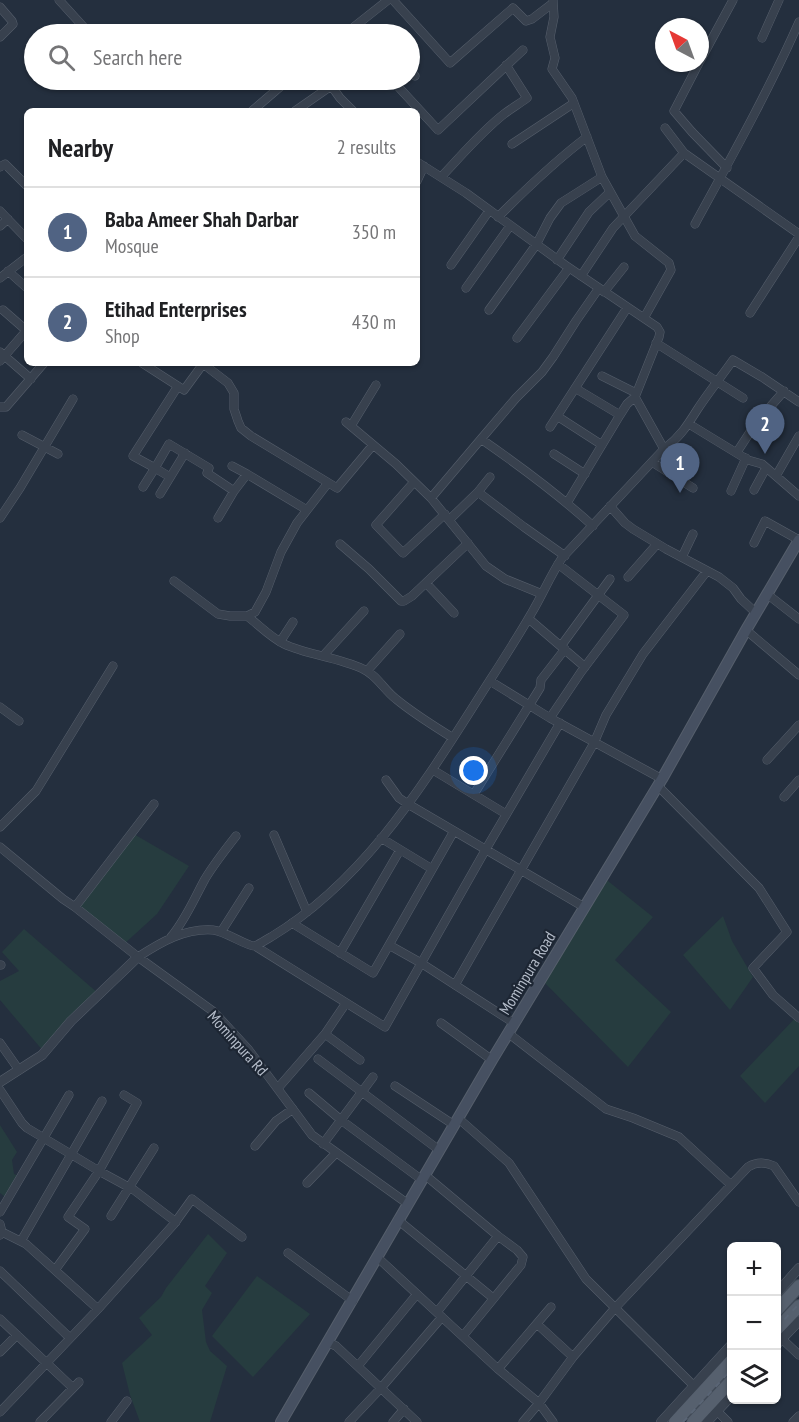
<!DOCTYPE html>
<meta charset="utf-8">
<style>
body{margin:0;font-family:"PT Sans Narrow",sans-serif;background:#f6f6f6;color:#202124}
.controls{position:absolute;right:18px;bottom:18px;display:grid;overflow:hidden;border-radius:9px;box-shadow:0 2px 4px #0004}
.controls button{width:54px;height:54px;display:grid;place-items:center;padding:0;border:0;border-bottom:2px solid #e0e0e0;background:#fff;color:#202124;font:30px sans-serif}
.compass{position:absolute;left:655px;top:18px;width:54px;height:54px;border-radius:50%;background:#fff;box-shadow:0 2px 4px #0004;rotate:319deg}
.you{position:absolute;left:474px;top:771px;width:21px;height:21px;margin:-15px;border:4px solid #fff;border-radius:50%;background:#1a73e8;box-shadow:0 0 0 9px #1a73e833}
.badge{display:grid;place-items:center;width:39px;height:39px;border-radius:50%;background:#506383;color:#fff;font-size:20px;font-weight:700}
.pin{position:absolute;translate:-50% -50px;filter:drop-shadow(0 2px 3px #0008)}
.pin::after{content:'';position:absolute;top:32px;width:21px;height:18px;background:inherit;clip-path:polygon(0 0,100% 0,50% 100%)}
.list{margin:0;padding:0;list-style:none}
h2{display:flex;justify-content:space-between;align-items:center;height:78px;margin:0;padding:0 24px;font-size:26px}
h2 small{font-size:20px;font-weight:400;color:#757577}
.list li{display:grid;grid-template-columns:39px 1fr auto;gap:18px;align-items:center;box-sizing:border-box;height:90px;padding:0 24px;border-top:2px solid #e0e0e0}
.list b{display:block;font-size:22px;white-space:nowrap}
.list p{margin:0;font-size:20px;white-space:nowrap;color:#757577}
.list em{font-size:20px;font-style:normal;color:#757577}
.icon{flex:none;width:33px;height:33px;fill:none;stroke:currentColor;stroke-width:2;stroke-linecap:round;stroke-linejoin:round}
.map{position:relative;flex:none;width:799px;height:1422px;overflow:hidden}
.search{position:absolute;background:#fff;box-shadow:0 2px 4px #0004;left:24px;top:24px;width:396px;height:66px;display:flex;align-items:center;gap:15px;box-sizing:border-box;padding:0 21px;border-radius:33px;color:#757577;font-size:22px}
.panel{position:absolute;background:#fff;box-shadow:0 2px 4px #0004;left:24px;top:108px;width:396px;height:258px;border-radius:9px}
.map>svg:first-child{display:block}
.green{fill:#263c3f}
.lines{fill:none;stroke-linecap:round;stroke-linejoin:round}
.minor-casing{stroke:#565f6c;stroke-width:9}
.tertiary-casing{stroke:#565f6c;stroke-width:10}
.secondary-casing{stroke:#565f6c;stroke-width:12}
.primary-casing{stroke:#414a57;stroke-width:14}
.minor{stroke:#38414e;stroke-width:8}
.tertiary{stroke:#38414e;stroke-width:9}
.secondary{stroke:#465061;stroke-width:10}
.primary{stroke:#56606e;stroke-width:12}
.rail{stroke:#5a6575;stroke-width:2;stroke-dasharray:6 6;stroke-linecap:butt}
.labels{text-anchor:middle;stroke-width:4.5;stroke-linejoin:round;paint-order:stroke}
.street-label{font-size:16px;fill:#b4bcc9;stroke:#1d2633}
</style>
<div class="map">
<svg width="799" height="1422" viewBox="0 0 799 1422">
<rect width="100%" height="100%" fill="#242f3e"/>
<path class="green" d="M132 833 189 866 157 914 123 945 75 907Z
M603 877 653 917 615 960 671 1012 628 1067 541 979Z
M723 916 732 941 753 977 730 1010 683 955Z
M24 929 99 994 44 1052 0 1000V981L19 971 2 952Z
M799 1014V1066L765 1103 740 1076Z
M0 1125 17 1152 12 1160 14 1174 21 1177 8 1199 0 1193Z
M208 1234 227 1253 205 1286 212 1293 202 1310 206 1342 210 1351 227 1366 210 1422H140L130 1395 122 1363 152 1335 139 1318 161 1297 166 1288Z
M257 1276 310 1314 253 1377 212 1336Z"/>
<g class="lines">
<defs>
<path id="minor" d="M59 0 90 34
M393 0 450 63 513 8 526 21 532 19 553 3
M553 0 554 17 550 37 555 58 552 69 572 98 602 177 635 236 669 263 671 270 644 318
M0 7 12 21 13 24 0 37
M345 34 388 0
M762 38 779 0
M700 61 733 0
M699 63 674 111 692 132 727 168
M410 70 415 76
M327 80 340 98 353 111
M392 80 438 130 523 50
M252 111 288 80
M295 111 331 86
M665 128 684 153 799 234
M512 144 574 103
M0 167 5 164 27 186
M441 177C461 156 481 132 504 114 512 108 519 104 527 98L506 65
M417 181 424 166
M0 211 27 239
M498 217C526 189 555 161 587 137
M695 224C731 158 768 92 799 22
M0 226 8 219
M557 260 589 212 610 192
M451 265 489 211
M8 271 27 288
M581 276 613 228 684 153
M0 278 27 257
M466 288 510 226
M604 292 624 267
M3 310 27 331
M489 310 536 245 550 218 561 203 602 177
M750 313 799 237
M517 338 569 268
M656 343 743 398
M0 352 31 379
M0 361 27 330
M142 363 184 390 203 364
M202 363 228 383 234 393V409L238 421 241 428 251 436 337 488 373 445
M602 376 636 393
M178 386 133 456 155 468 169 444 209 468 207 473 234 491
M575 388 620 415
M0 407H6L44 363
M557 416 602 445
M346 422 396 464 431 498 486 566 505 579 542 594
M689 424 748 460 762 464 799 496
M351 426 376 385
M550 427 627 308
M22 435 58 454
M481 439 516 398 542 372 553 357 576 321 599 288
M670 445 691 460
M664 449C680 437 687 426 697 410 708 393 721 377 733 360L762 377 799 402
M737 452 756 423 784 391
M554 454 585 474
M652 462 693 488
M232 466 247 474 307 510
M776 476 799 436
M414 482 376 525 403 553 445 514
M143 487 155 468 170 477
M754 490 766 468
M731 491 746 458
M478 492 490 477
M160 494 185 453
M431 498 481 439C520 466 558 494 593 526
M567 503 620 415 627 404 635 397
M610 506 625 523 633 529 666 549 719 577 733 588 741 599 756 613
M0 518 20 488 73 399
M218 518 234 491 247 474
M449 520 478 492 524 527 565 556
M754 543 765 521 799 540
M340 544 369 569 401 601H404L412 596 468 543
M682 557 693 534
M628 577 657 544
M174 581 218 614 230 616H247C259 625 270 637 284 644 307 655 338 657 363 669 377 675 384 690 396 699 414 714 434 726 453 738
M426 583 454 613
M767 594 799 619
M247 616 255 612 266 592 281 552 297 523 328 483
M529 619 585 667
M746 630 799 675
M280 642 293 622
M561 646 610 579
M323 656 364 611
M367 671 400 634
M490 681 550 718 662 779
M0 707 19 721
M550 718 581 672 624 615 558 564
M767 760 799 725
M433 770 506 814
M386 780 399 798 408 804 584 907
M658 786 759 888 787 932 753 968 773 995 799 1018
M474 794 540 688 541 680 565 649
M784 797 799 780
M0 827 36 791 113 666
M274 835 307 912
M381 838 432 869
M0 847 63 899 75 907 138 957 214 1012 248 1049 312 1135 408 1204
M75 907 154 804
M292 923 373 973 454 831
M221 932 249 888
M171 937C186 919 194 899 205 879 214 864 225 850 236 836
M389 945 421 963 514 1023
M255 946 385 1027 486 849 560 723
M340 953 400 850
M138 957C161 942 185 928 213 930 225 931 248 947 255 946 260 944 267 939 271 937 359 884 417 795 471 710 491 678 512 647 531 614 542 596 550 576 562 558L664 449 635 397 659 337 660 332 657 327 565 265 466 193 417 162
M0 965H1
M455 985 594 743 606 715 643 654 707 571
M441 1023 492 1060
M508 1033 606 1109 633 1118 679 1137 731 1185
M325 1034 360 1060
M0 1043 19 1070
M318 1059 439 1150
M395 1086 454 1125
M278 1088 325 1034 346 1003
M0 1090 22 1123 27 1128 99 1171 134 1190 176 1222
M309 1093 341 1120 422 1180
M458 1118 509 1163 586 1279 694 1386
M323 1144 373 1077
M255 1146 276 1121 293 1109
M425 1175 498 1236 517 1250 523 1257 521 1265 463 1336
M307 1183 336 1153
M0 1212 69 1095
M111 1216 154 1148
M398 1220 493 1298
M0 1224 2 1232 0 1235
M2 1232 26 1244 98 1309
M21 1241 102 1101
M288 1253 353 1301
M377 1257 498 1369 539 1403 553 1422
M55 1270 85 1229 68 1217 99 1171 137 1103 124 1095
M0 1271 70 1338
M437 1312 498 1236
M0 1319 73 1388
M537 1324 573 1357
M782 1339 799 1355
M329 1343 336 1346 417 1422
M0 1352 17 1335
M358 1366 417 1294
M498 1369 551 1307
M717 1411 728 1422
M0 1412 98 1309 174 1224 192 1199 242 1237
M40 1422 79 1382
M111 1422 127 1401
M349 1422 381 1388 442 1317
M393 1422 404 1409
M523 1422 539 1403 573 1357 615 1308 748 1167C756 1162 765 1162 774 1166L799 1202
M793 1422 799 1416"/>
<path id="tertiary" d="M0 1082 42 1055 71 1021 138 957
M776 1294 799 1268
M776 1345 799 1321
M661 1422 732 1344
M707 1422 732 1395"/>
<path id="secondary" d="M281 1422 492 1060 662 779 746 630 799 540"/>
<path id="primary" d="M776 1311 799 1286
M776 1330 799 1306
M675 1422 732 1360
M693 1422 732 1380"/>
</defs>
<use href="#minor" class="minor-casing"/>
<use href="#tertiary" class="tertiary-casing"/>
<use href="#secondary" class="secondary-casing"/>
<use href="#primary" class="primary-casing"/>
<use href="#minor" class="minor"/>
<use href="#tertiary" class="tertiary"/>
<use href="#secondary" class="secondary"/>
<use href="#primary" class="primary"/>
<path class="rail" d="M776 1328 799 1304
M683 1422 732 1369"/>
</g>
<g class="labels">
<g class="street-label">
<text transform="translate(527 973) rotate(-59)" y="6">Mominpura Road</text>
<text transform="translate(238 1043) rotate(48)" y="6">Mominpura Rd</text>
</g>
</g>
</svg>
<div class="controls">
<button>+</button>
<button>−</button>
<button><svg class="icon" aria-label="layers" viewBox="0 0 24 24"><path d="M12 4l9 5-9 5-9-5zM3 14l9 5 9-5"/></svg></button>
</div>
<svg class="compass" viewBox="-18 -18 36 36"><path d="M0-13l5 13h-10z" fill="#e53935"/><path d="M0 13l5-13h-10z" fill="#757577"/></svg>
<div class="you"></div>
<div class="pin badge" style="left:680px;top:493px">1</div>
<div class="pin badge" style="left:765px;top:454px">2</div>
<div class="search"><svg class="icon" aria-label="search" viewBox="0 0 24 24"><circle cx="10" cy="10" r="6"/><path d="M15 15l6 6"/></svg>Search here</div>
<section class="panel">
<h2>Nearby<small>2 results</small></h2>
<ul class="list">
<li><span class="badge">1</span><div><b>Baba Ameer Shah Darbar</b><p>Mosque</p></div><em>350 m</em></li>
<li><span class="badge">2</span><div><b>Etihad Enterprises</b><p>Shop</p></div><em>430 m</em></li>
</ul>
</section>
</div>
